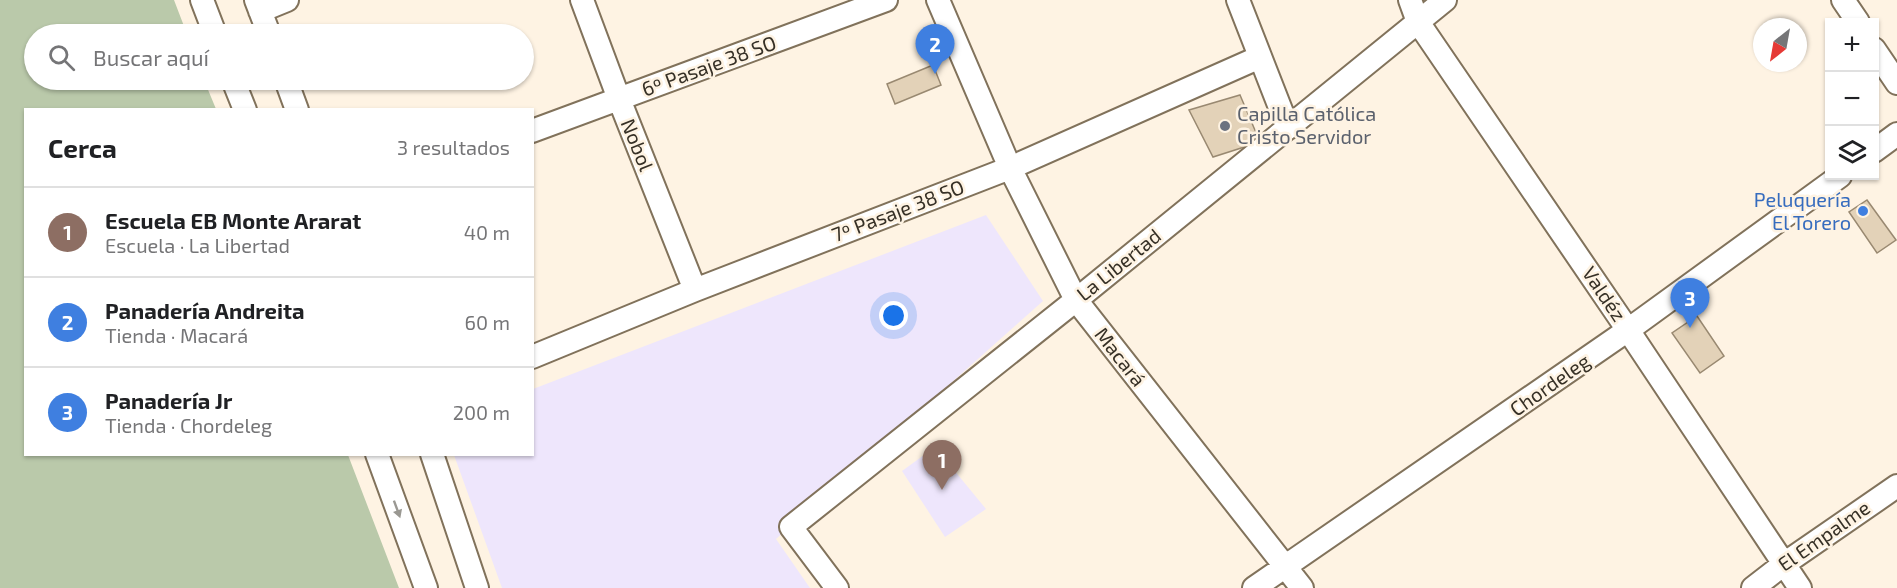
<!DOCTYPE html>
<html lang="es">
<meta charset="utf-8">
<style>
body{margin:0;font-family:"Exo 2",sans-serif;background:#f6f6f6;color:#202124}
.controls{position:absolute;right:18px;top:18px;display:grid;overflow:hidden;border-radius:0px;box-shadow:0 2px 4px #0004}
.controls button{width:54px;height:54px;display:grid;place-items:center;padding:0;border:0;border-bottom:2px solid #e0e0e0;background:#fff;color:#202124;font:30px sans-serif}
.compass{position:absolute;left:1753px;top:18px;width:54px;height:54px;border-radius:50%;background:#fff;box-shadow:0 2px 4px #0004;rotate:211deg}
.you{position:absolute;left:894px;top:316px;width:21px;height:21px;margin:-15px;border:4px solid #fff;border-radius:50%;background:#1a73e8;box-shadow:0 0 0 9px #1a73e833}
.badge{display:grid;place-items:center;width:39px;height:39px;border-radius:50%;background:#bc4ba8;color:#fff;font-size:20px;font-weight:700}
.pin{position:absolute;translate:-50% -50px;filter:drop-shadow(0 2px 3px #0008)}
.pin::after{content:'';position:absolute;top:32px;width:21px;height:18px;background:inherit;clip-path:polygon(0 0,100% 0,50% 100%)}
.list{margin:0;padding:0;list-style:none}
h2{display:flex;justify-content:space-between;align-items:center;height:78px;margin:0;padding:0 24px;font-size:26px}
h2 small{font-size:20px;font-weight:400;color:#757577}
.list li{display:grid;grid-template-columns:39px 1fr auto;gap:18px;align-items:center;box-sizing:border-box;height:90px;padding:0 24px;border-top:2px solid #e0e0e0}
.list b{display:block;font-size:22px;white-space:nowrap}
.list p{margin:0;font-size:20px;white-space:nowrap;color:#757577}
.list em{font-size:20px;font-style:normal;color:#757577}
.icon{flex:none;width:33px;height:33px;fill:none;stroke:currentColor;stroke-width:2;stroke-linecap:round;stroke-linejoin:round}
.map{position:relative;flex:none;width:1897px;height:588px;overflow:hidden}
.search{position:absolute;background:#fff;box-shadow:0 2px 4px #0004;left:24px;top:24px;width:510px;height:66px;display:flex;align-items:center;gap:15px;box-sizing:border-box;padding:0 21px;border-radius:33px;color:#757577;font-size:22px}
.panel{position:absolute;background:#fff;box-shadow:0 2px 4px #0004;left:24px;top:108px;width:510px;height:348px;border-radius:0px}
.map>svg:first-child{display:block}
.education{fill:#eee6fc}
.green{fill:#bac9aa}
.building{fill:#e3d2b8;stroke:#998971;stroke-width:1.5}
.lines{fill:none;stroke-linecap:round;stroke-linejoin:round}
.street-casing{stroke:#81725b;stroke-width:26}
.street{stroke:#fff;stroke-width:22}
.oneway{fill:#9a9892}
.worship-dot{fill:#6b7280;stroke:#fef3e3;stroke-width:2}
.shop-dot{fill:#3f7fe0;stroke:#fef3e3;stroke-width:2}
.labels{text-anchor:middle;stroke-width:5;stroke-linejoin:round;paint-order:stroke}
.street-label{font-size:20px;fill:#363026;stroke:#fef3e3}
.worship-label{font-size:20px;fill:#5b616d;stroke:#fef3e3;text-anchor:start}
.shop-label{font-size:20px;fill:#366cbe;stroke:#fef3e3;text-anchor:end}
</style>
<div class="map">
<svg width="1897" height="588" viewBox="0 0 1897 588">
<rect width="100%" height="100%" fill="#fef3e3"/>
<path class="education" d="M986 215 1043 301 776 539 810 588H502L454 455 532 454 533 389Z
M935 447 986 509 945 537 902 471Z"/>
<path class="green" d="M0 0H174L187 34H34V80H204L216 109 26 110V454L348 455 399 588H0Z"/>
<path class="building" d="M933 65 941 85 895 104 887 84Z
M1240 95 1260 142 1213 157 1189 110Z
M1867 200 1896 240 1877 253 1849 212Z
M1697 316 1724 356 1700 373 1672 333Z"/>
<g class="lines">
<defs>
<path id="street" d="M202 0 215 34
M256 0 269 34
M582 0 619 99 695 290
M938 0 1010 168 1076 300 1302 588
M1238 0 1288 128
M1410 0 1418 22 1628 330 1800 588
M1843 0 1858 22
M260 11 287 0
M1874 49 1897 83
M233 80 245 110
M286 80 297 110
M532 131 886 0
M1874 151 1897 134
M532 357 695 290 1010 168 1260 57
M377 454 426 588
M432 454 477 588
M837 588 791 527 1076 300 1445 0
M1254 588 1628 330 1840 176
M1753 588 1784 564 1897 486"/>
</defs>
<use href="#street" class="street-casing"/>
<use href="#street" class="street"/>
</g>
<defs><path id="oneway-solid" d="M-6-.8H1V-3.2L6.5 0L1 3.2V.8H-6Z" transform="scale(1.5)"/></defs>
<use class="oneway" href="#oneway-solid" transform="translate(397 509) rotate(70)"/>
<circle class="worship-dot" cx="1225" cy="126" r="6"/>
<circle class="shop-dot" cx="1863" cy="211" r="6"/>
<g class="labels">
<g class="street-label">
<text transform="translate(709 66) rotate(-20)" y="7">6º Pasaje 38 SO</text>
<text transform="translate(637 145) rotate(68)" y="7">Nobol</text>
<text transform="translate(898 211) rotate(-21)" y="7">7º Pasaje 38 SO</text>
<text transform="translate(1119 265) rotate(-39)" y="7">La Libertad</text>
<text transform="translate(1604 294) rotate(56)" y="7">Valdéz</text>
<text transform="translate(1120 357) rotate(52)" y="7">Macará</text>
<text transform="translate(1550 385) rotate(-35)" y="7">Chordeleg</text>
<text transform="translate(1824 536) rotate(-35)" y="7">El Empalme</text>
</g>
<g class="worship-label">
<text x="1237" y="121">Capilla Católica<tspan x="1237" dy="23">Cristo Servidor</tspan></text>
</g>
<g class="shop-label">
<text x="1851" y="207">Peluquería<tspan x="1851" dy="23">El Torero</tspan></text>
</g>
</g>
</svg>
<div class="controls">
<button>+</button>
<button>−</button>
<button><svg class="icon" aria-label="layers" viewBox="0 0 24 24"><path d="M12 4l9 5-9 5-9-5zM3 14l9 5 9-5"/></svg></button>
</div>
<svg class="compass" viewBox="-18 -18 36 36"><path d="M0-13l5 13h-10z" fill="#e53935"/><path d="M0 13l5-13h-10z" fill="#757577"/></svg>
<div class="you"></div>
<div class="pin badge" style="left:942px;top:490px;background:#8d6e63">1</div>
<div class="pin badge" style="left:935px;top:74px;background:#3f7fe0">2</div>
<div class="pin badge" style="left:1690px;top:328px;background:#3f7fe0">3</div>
<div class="search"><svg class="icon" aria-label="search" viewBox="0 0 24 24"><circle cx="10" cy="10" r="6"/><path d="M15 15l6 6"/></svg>Buscar aquí</div>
<section class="panel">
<h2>Cerca<small>3 resultados</small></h2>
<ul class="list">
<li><span class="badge" style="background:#8d6e63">1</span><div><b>Escuela EB Monte Ararat</b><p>Escuela · La Libertad</p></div><em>40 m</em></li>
<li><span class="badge" style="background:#3f7fe0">2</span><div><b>Panadería Andreita</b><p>Tienda · Macará</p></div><em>60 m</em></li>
<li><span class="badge" style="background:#3f7fe0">3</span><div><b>Panadería Jr</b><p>Tienda · Chordeleg</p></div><em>200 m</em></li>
</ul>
</section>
</div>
